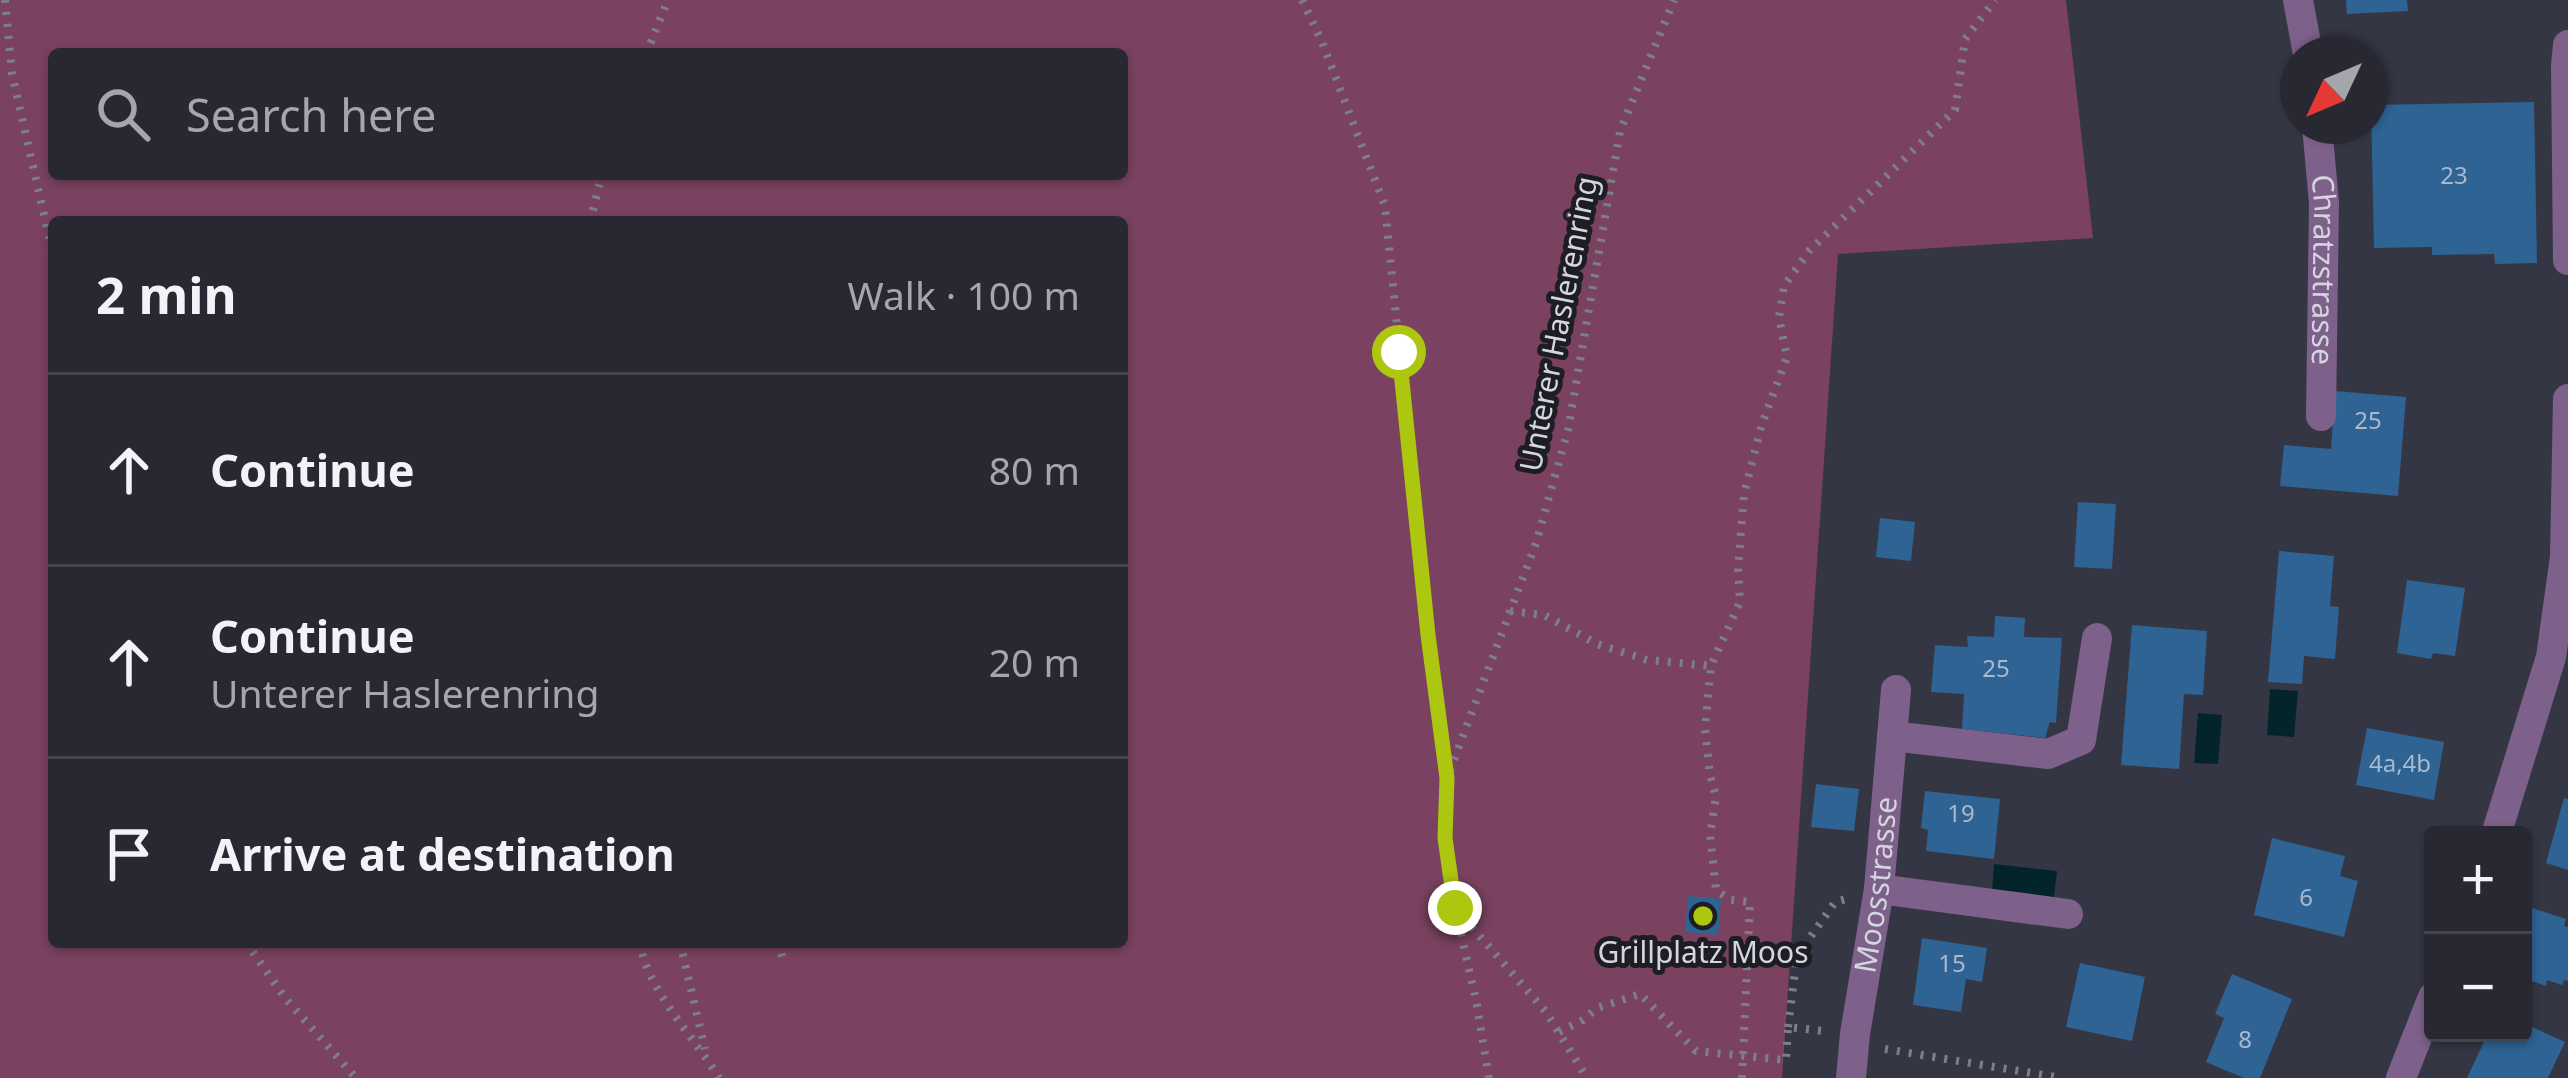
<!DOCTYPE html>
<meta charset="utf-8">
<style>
body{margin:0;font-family:"Noto Sans",sans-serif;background:#34343e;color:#f1f3f6}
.controls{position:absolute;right:36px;bottom:36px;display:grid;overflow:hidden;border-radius:12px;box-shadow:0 3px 9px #0004}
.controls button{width:108px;height:108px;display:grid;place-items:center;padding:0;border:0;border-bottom:3px solid #44444d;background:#282832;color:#f1f3f6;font:60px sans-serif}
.compass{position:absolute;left:2280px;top:36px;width:108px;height:108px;border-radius:50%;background:#282832;box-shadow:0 3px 9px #0004;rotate:226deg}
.stop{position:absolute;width:36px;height:36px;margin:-27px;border:9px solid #adc60f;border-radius:50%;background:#fff}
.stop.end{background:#adc60f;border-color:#fff;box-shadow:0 3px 12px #0008}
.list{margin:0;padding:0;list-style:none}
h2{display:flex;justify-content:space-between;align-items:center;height:156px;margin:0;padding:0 48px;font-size:51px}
h2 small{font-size:39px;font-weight:400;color:#a5a6ac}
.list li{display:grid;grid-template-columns:78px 1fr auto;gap:36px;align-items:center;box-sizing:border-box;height:192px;padding:0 48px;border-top:3px solid #44444d}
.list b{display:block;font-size:45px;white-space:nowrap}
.list p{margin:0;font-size:39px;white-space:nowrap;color:#a5a6ac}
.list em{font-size:39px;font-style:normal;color:#a5a6ac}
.icon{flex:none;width:66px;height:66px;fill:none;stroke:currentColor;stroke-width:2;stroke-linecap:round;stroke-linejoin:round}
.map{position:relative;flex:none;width:2568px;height:1078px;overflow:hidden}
.search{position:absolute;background:#282832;box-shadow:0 3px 9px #0004;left:48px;top:48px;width:1080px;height:132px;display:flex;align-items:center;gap:30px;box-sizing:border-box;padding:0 42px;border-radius:12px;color:#a5a6ac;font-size:45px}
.panel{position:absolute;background:#282832;box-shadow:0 3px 9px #0004;left:48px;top:216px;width:1080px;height:732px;border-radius:12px}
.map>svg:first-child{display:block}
.green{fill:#7a4260;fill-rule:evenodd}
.water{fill:#04242c}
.building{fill:#2e6394}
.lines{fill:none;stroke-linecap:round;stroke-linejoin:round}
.path{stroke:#7d7e89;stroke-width:8;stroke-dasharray:3 9;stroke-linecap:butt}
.minor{stroke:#7d618a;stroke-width:30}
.route{stroke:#adc60f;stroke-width:15}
.poi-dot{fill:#adc60f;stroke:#1d1e24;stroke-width:4.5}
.labels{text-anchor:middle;stroke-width:10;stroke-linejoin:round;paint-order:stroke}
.number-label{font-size:24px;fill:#aab8cc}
.street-label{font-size:30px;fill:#d4d5de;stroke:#1d1e24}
.poi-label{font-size:30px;fill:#d4d5de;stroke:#1d1e24}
</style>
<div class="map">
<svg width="2568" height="1078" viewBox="0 0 2568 1078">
<rect width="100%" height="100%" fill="#353643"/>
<path class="green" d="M0 0H2066L2093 238 1838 254 1782 1078H0ZM54 54H1122V174H54ZM54 222H1122V942H54Z"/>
<path class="water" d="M2270 689 2298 691 2294 737 2267 735Z
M2198 713 2222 715 2218 764 2194 763Z
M1994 864 2057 871 2054 898 1992 891Z"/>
<path class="building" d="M2346 0H2407L2408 11 2347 14Z
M2534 102 2537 263 2495 264 2494 254 2432 255V247L2374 248 2371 105Z
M2335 391 2406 397 2398 496 2280 486 2284 445 2331 449Z
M2078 502 2116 504 2112 569 2074 567Z
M1880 518 1915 522 1911 561 1876 557Z
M2279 551 2334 556 2330 606 2339 607 2335 659 2304 656 2302 684 2268 682Z
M2407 580 2465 588 2455 656 2433 653 2431 659 2397 653Z
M1995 616 2025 618 2024 637 2062 638 2056 723 2050 722 2045 738 1962 729 1964 694 1931 692 1935 645 1968 647 1967 636 1994 637Z
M2132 625 2207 631 2203 695 2184 694 2179 769 2121 765Z
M2367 728 2444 742 2434 800 2356 785Z
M1816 784 1859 789 1854 831 1811 827Z
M1925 791 2000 799 1994 859 1926 851 1928 830 1921 828Z
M2564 798 2568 799V870L2546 863Z
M2272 838 2345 856 2340 876 2358 881 2344 937 2254 915Z
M1688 896 1721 899 1718 935 1685 932Z
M2523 905 2566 919 2564 926 2568 927V981L2564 980 2562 985 2547 980 2546 986 2523 978Z
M1922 938 1987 948 1982 982 1966 979 1961 1012 1913 1005Z
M2080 963 2145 977 2132 1041 2066 1027Z
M2232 974 2292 999 2260 1078H2244L2206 1062 2224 1018 2215 1014Z
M2523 1023 2565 1042 2548 1078H2467L2488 1033H2523Z"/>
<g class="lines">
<path class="path" d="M5 0 12 74 54 259
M1302 0 1322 42 1385 206 1428 635 1447 777
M646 54 668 0
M590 222 602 174
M1510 611 1544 615 1597 644 1647 660 1711 666
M1456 909 1546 1012 1587 1078
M246 942 285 998 356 1078
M640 942C646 989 695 1038 719 1078
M680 942 705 1049
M778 942 783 959
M1788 1027 1797 956 1835 902 1846 899
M1559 1032 1583 1020 1597 1008 1640 994 1696 1051 1786 1060 1788 1027 1824 1031
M1885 1049 2062 1078
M1489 1078 1476 1000 1455 908 1445 838 1447 778 1536 543 1568 430 1620 131 1674 0
M1742 1078 1750 902 1731 900 1716 890 1710 834 1716 797 1710 775 1705 729 1711 666 1740 602 1738 569 1744 494 1762 424 1787 357 1779 317 1784 286 1809 251 1955 110 1965 39 1995 0"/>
<g class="minor">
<path d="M2298 0 2308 54"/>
<path d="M2568 45 2566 65 2568 260"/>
<path id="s1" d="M2317 126 2324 203 2321 416"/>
<path d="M1892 736 2048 754 2081 740 2097 638"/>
<path d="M2496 835 2551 657 2565 557 2568 399"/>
<path d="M1879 889 2068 914"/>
<path id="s2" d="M1851 1078 1855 1034 1879 889 1896 690"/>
<path d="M2401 1078 2433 997"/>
</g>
</g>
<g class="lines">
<path class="route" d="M1399 352 1428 635 1447 778 1445 838 1455 908"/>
</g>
<circle class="poi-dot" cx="1703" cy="916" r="12"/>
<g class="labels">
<g class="number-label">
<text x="2454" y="184">23</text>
<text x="2368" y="429">25</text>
<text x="1996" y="677">25</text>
<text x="2400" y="772">4a,4b</text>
<text x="1961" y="822">19</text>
<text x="2306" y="906">6</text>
<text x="1952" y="972">15</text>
<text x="2245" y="1048">8</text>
</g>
<g class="street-label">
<text dy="10" stroke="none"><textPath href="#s1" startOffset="144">Chratzstrasse</textPath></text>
<text transform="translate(1559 324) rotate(-79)" y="10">Unterer Haslerenring</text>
<text dy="10" stroke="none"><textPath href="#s2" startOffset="195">Moosstrasse</textPath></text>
</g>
<g class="poi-label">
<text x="1703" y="963">Grillplatz Moos</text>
</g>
</g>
</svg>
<div class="controls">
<button>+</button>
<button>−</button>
</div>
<svg class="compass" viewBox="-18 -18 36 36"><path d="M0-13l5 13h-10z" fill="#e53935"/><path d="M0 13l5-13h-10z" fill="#a5a6ac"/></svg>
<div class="stop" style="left:1399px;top:352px"></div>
<div class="stop end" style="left:1455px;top:908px"></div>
<div class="search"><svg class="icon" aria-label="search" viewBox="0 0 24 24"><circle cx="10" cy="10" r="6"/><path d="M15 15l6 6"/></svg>Search here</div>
<section class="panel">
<h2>2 min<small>Walk · 100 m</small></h2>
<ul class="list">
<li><svg class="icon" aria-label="ahead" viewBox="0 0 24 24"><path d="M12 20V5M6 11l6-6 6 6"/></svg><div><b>Continue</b></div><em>80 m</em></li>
<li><svg class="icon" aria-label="ahead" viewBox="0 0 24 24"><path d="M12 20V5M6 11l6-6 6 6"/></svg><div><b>Continue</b><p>Unterer Haslerenring</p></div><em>20 m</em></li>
<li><svg class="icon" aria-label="arrive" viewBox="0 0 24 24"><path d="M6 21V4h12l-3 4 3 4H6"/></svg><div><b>Arrive at destination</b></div></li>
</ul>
</section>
</div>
